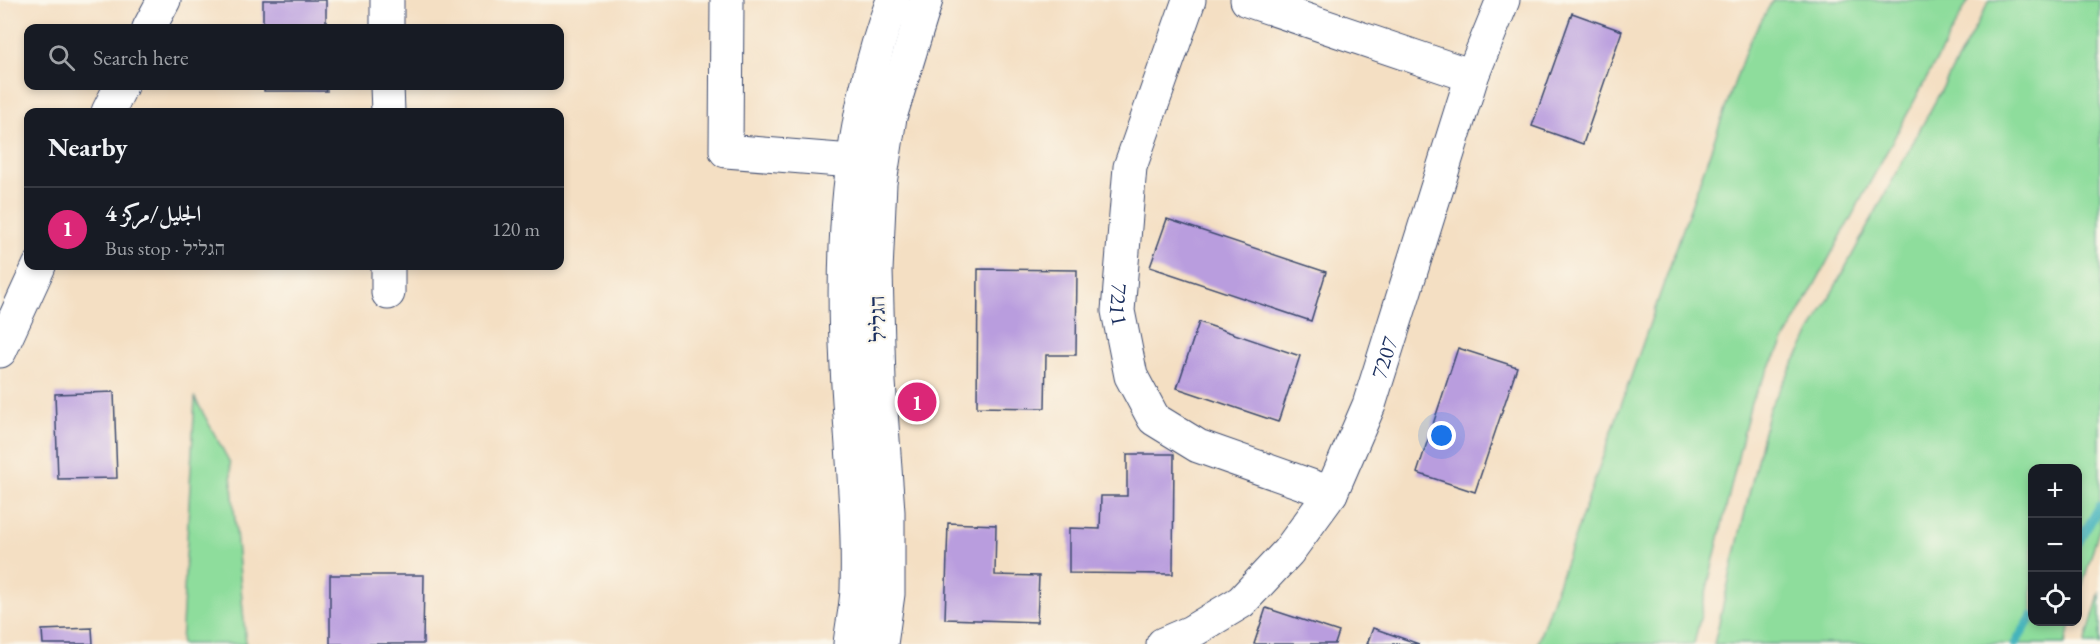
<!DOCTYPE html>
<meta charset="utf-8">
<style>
body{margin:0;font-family:"EB Garamond",Amiri,"Frank Ruhl Libre",serif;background:#242831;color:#f1f3f6}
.controls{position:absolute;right:18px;bottom:18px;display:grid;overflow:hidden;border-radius:12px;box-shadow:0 3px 9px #0003}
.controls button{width:54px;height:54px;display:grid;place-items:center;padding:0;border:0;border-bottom:2px solid #363941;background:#171b24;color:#f1f3f6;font:30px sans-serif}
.you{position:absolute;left:1442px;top:436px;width:21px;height:21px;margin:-15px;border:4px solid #fff;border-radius:50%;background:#1a73e8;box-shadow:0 0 0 9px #1a73e833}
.badge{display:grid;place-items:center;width:39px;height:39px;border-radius:50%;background:#db2777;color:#fff;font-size:20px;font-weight:700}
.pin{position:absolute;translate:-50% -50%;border:3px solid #fff;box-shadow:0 2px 6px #0006}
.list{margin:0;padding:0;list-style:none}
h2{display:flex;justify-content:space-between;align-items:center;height:78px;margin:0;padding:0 24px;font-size:26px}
h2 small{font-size:20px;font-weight:400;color:#9ea1a6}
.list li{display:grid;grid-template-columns:39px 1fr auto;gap:18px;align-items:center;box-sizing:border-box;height:84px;padding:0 24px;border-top:2px solid #363941}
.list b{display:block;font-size:22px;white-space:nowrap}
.list p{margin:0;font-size:20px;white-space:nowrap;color:#9ea1a6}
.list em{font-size:20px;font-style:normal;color:#9ea1a6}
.icon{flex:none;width:33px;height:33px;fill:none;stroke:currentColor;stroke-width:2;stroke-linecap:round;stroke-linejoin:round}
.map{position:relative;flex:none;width:2100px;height:644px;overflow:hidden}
.search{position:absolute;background:#171b24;box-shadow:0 3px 9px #0003;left:24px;top:24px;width:540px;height:66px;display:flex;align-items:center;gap:15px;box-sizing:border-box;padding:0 21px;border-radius:12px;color:#9ea1a6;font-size:22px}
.panel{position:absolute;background:#171b24;box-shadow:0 3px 9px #0003;left:24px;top:108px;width:540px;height:162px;border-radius:12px}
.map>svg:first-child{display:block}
.green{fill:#8edd9c;stroke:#54867d;stroke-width:1.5}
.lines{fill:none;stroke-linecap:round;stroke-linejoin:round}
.stream{stroke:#44b4bb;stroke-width:9}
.building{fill:#b99dde}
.minor-casing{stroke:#3c496d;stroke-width:35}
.minor{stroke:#fff;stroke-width:33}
.labels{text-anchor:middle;stroke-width:4.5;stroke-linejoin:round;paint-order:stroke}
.street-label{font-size:22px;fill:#1b2f5e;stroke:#fbf7ec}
</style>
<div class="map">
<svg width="2100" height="644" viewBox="0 0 2100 644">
<rect width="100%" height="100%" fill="#fbf7ec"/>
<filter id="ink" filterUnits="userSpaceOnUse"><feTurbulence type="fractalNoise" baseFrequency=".0167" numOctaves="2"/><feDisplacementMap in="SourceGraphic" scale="12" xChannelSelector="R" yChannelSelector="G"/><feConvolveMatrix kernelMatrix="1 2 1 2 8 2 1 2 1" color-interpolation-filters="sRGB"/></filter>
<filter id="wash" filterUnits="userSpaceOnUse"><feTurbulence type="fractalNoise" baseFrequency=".008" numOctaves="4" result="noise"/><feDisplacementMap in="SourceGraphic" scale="24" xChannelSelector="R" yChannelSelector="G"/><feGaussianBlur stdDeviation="1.35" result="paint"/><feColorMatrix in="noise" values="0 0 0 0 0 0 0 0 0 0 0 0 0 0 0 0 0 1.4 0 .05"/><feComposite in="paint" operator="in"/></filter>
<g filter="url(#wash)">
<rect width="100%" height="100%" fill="#f4dfc3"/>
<path class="green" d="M1773 0H1969L1751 402 1694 644H1537L1748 44Z
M1990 0H2100V525L2078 601V468H2032V622H2072L2065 644H1714L1769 409Z
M195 398 230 463 246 644H181Z
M2100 592V644H2085Z"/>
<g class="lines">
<path class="stream" d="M2078 543 2100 506
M2015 644 2032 616"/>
</g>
<g id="blocks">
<path class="building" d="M263 0H326V28H263Z
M1572 13 1622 31 1583 144 1532 126Z
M264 86H326L327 91H264Z
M1167 219 1326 272 1311 321 1150 267Z
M978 269 1077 270 1076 355H1046L1045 408 977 407Z
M1199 322 1300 356 1278 422 1177 388Z
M1458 348 1517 367 1475 492 1417 473Z
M114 392 117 478 58 479 55 394Z
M1127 454H1174L1173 574 1069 573V528L1100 529 1101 496H1127Z
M948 523 996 525 995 575 1039 576 1037 622 945 619Z
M330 575H424L423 644H330Z
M1266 608 1339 632 1335 644H1254Z
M92 628 93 644H43L42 630Z
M1373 628 1419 644H1367Z"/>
</g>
</g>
<g filter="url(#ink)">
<use href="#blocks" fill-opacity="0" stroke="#3c496d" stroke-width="1.5"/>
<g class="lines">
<defs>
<g id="minor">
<path d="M387 0V28"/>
<path d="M727 0 726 151 852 161"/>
<path id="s1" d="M1189 0 1130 167 1118 311 1131 376 1154 419 1198 446 1331 493"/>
<path d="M1247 0 1472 76"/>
<path d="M149 28 164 0"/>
<path d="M387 86 388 112"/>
<path d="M108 112 121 86"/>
<path d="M388 266V293"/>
<path d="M0 351 39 266"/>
<path d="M850 644C852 626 856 608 857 590 859 521 852 454 848 385 840 253 846 126 893 0"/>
<path d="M881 644 888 594V512L879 382 876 271 880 183 890 117 926 0"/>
<path id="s2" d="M1163 644 1191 632 1241 602 1288 552 1331 493 1369 405 1472 76 1503 0"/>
</g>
</defs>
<use href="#minor" class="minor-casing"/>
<use href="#minor" class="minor"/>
</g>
</g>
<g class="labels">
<g class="street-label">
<text dy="8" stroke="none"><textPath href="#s1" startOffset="315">7211</textPath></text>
<text transform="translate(877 319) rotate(-92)" y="8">הגליל</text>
<text dy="8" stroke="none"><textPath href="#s2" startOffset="376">7207</textPath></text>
</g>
</g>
</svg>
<div class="controls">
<button>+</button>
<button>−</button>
<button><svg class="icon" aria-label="locate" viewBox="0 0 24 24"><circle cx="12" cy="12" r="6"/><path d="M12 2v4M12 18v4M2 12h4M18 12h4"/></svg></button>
</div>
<div class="you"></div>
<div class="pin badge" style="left:917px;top:402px">1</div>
<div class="search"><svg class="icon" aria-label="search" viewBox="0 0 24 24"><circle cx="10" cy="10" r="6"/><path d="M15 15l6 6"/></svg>Search here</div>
<section class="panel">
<h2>Nearby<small></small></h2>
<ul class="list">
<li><span class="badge">1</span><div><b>الجليل/مركز 4</b><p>Bus stop · הגליל</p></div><em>120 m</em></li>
</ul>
</section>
</div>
